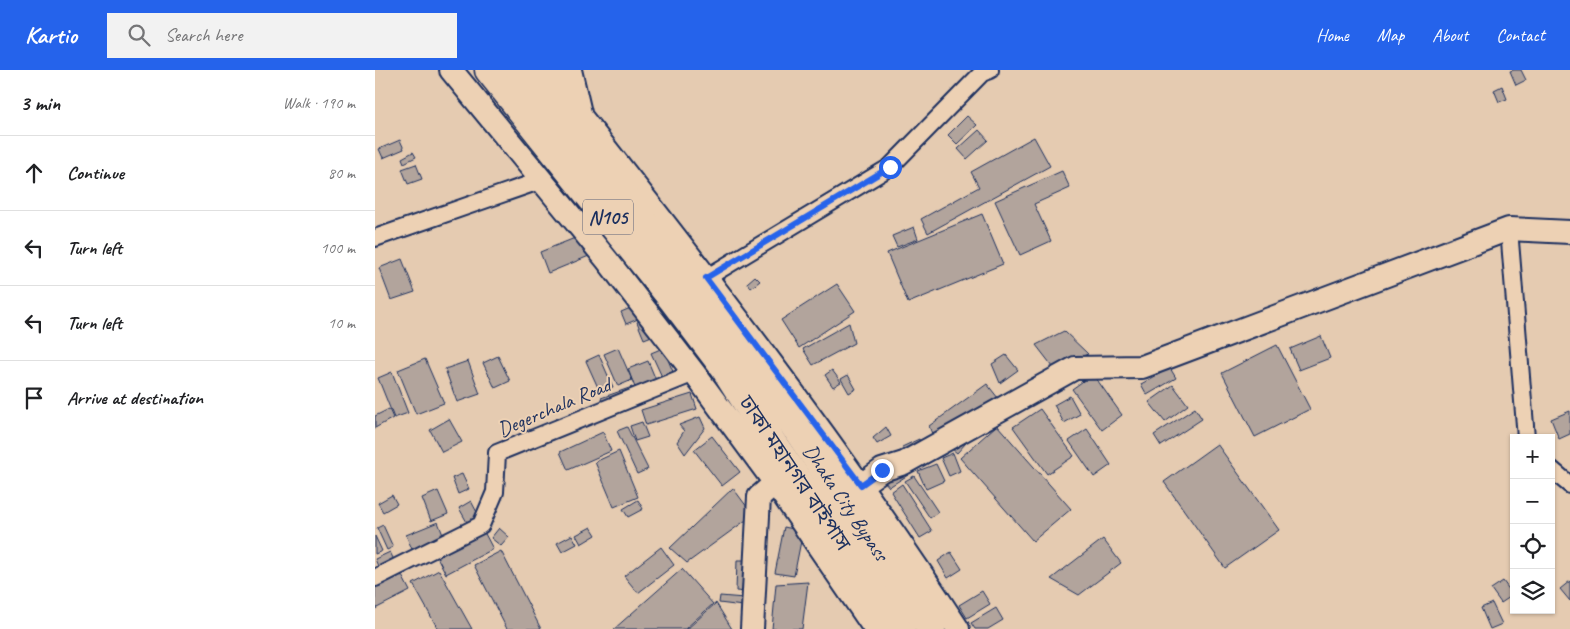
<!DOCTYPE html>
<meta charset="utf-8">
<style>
body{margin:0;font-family:Caveat,"Noto Sans Bengali",sans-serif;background:#f2f2f2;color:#202124}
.controls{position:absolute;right:15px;bottom:15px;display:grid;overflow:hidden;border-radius:0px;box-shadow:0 1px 4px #0004}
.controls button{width:45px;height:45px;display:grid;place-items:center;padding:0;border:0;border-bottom:1px solid #e0e0e0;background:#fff;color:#202124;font:25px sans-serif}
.stop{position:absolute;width:15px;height:15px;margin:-11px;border:4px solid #2563eb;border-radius:50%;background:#fff}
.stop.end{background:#2563eb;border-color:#fff;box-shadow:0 1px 5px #0008}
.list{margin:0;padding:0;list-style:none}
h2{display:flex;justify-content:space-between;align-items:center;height:65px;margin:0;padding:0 20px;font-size:21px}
h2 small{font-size:16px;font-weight:400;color:#757577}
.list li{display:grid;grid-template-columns:32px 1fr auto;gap:15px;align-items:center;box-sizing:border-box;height:75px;padding:0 20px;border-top:1px solid #e0e0e0}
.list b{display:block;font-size:19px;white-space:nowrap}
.list em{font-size:16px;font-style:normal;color:#757577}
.icon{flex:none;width:28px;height:28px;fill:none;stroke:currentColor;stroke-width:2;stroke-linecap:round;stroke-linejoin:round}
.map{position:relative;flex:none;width:1195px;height:559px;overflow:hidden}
header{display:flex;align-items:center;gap:30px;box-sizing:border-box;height:70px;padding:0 25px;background:#2563eb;color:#fff}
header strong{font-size:24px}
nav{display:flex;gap:28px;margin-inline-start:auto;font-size:18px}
.search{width:350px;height:45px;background:#f2f2f2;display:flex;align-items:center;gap:12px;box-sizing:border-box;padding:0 18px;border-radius:0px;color:#757577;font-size:19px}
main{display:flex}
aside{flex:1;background:#fff}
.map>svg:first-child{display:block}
.building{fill:#b2a49c;stroke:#1b2f5e}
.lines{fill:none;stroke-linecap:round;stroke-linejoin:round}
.street-casing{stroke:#1b2f5e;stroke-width:20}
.secondary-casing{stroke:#1b2f5e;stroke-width:26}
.highway-casing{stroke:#1b2f5e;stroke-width:31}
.street{stroke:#edd1b4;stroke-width:16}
.secondary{stroke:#edd1b4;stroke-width:22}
.highway{stroke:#edd1b4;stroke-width:28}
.route{stroke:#2563eb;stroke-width:6}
.labels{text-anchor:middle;stroke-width:4;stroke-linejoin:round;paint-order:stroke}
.shield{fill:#edd1b4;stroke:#5a6078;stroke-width:1}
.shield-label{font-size:20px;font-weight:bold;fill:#1b2f5e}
.street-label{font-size:21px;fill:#1b2f5e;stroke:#edd1b4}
</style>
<header>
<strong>Kartio</strong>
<div class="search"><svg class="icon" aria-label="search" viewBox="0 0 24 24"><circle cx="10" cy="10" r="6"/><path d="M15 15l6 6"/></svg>Search here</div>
<nav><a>Home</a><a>Map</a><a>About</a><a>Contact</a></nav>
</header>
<main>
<aside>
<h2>3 min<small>Walk · 190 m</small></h2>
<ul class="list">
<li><svg class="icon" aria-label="ahead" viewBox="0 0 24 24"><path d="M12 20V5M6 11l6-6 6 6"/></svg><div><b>Continue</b></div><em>80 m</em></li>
<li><svg class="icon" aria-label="left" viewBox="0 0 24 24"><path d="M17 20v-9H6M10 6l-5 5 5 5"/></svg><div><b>Turn left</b></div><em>100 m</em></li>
<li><svg class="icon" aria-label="left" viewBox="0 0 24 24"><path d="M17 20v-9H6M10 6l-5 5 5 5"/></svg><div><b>Turn left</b></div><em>10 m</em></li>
<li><svg class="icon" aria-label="arrive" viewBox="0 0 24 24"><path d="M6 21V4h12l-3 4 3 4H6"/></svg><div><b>Arrive at destination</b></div></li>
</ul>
</aside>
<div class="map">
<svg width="1195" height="559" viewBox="0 0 1195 559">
<rect width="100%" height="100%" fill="#e5cbb1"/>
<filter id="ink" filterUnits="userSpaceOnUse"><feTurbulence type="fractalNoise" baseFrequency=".02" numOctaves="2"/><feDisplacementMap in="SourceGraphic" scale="10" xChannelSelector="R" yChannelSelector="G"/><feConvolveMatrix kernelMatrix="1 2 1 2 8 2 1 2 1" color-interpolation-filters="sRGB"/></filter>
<g filter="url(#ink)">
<path class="building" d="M1139 0H1146L1151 10 1141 15 1135 1Z
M1127 16 1132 29 1124 32 1119 20Z
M592 46 602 55 582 74 573 65Z
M604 60 613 70 592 89 583 79Z
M659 67 675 96 553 163 546 149 604 117 596 102Z
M25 70 29 79 8 88 4 79Z
M38 82 41 87 29 93 27 88Z
M41 94 47 109 33 114 27 99Z
M687 101 695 118 659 134 676 171 645 185 620 131Z
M607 144 628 194 533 233 512 183Z
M539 157 543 169 522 177 517 166Z
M205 166 214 186 173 203 165 182Z
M27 189 40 222 16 230 4 198Z
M380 206 385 211 376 218 372 213Z
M462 214 480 241 424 278 406 250Z
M258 237 263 249 251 254 246 242Z
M275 247 282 264 269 269 262 252Z
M474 253 479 273 438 295 428 279Z
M689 261 713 284 678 297 661 275Z
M946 266 955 288 924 300 915 279Z
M902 275 935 339 880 367 847 303Z
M243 278 257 310 243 316 229 284Z
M288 278 299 304 288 309 276 283Z
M224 285 238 317 225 322 211 291Z
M631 285 643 300 625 313 617 294Z
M123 286 135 311 120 318 108 293Z
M50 289 69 333 41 344 23 300Z
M93 291 105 324 82 332 70 299Z
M273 291 283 315 262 323 253 299Z
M795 298 801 308 772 325 766 314Z
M457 300 466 312 458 317 450 305Z
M17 302 33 343 19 348 3 308Z
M718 304 747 345 727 360 697 319Z
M473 305 481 319 474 323 466 309Z
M612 314 623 328 559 369 554 356Z
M798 315 813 335 790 352 774 332Z
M257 317 264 335 233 346 226 328Z
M317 324 322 339 271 355 266 340Z
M695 326 705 344 689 353 679 335Z
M820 338 827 349 786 376 779 365Z
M14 339 18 348 0 358V346Z
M665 339 699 386 672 404 638 357Z
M1195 341V364L1184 369 1176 349Z
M325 347 330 358 310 384 302 372 309 361 304 355Z
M74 349 87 372 67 382 55 360Z
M267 352 273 367 260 371 255 356Z
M622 355 696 439 658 471 585 388Z
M252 357 273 399 262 404 242 361Z
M511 357 516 366 502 374 498 368Z
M712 359 736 395 719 407 694 371Z
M228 362 236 381 193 400 185 382Z
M337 366 365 402 347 416 319 380Z
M586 368 591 373 582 383 577 379Z
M544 369 548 378 532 384 527 377Z
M842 374 904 460 850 498 789 412Z
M244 381 263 427 239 437 220 392Z
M578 383 585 401 574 406 566 388Z
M561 394 569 411 551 419 543 401Z
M529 400 533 405 514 417 510 412Z
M87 404 94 419 83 424 77 408Z
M539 406 563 442 555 448 530 411Z
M527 414 557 461 545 468 516 422Z
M358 418 378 445 312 493 295 478Z
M63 421 73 444 56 451 47 428Z
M17 425 22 434 8 442 3 433Z
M263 430 268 439 253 447 248 439Z
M96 431 105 448 93 454 84 438Z
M63 452 70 470 39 484 31 465Z
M8 455 18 477 12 480 2 458Z
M216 457 221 465 206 474 201 465Z
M409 457 428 461 419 506 400 503Z
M107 458 118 479 71 504 60 483Z
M124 458 134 467 126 476 116 468Z
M197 465 202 474 187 482 182 473Z
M0 466 7 481 0 484Z
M728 469 746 493 704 525 676 509Z
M286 477 299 495 263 523 249 506Z
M126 481 166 559H132L99 495Z
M15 482 21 494 5 501 0 489Z
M576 482 587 499 573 508 563 491Z
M362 490H373L372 522 361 521Z
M307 499 338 534 310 559H239Z
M24 500 35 521 0 539V513Z
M64 500 97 559H63L38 514Z
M1128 511 1138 525 1126 533 1116 519Z
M1195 511V531L1185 519Z
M433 512 427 559H397L401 514Z
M607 521 615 534 592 548 584 535Z
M345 526 369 528 368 536 344 533Z
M341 533 357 559H312Z
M1117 533 1127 554 1115 559 1106 538Z
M621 538 628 550 613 559H600L596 553Z"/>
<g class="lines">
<defs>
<path id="street" d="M1134 159 1151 368
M0 168 167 110
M331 208 515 97 607 3 615 0
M1176 399 1195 415
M0 508 106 455 120 422 122 383 319 303"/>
<path id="secondary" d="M76 0 232 190 319 303 400 413 500 559
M169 0C313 182 456 364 583 559
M195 0 205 43
M486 415 507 400 529 393 700 298 767 297 1134 159 1195 162
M377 559 384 427 400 413"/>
<g id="highway">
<path d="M114 0 299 231 349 297 398 374 526 559"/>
<path id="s1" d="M145 0 200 66 318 215 366 284 423 361 556 559"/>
</g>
</defs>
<use href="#street" class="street-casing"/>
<use href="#secondary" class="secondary-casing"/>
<use href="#highway" class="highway-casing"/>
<use href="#street" class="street"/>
<use href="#secondary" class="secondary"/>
<use href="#highway" class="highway"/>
</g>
</g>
<g class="lines" filter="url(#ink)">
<path class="route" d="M507 400 486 415 331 208 515 97"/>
</g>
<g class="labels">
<rect class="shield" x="208" y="129.5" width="50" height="35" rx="4"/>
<g class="shield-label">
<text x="233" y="154">N105</text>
</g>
<g class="street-label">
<text transform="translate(179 337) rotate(-23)" y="7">Degerchala Road</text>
<text transform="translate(420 403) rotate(56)" y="7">ঢাকা মহানগর বাইপাস</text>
<text dy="7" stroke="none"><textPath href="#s1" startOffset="542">Dhaka City Bypass</textPath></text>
</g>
</g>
</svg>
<div class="controls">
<button>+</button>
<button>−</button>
<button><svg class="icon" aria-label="locate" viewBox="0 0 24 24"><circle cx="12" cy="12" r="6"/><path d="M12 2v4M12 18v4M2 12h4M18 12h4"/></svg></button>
<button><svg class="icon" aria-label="layers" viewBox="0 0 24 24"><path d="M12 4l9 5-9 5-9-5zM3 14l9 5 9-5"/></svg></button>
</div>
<div class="stop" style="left:515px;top:97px"></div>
<div class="stop end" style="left:507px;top:400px"></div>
</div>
</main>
